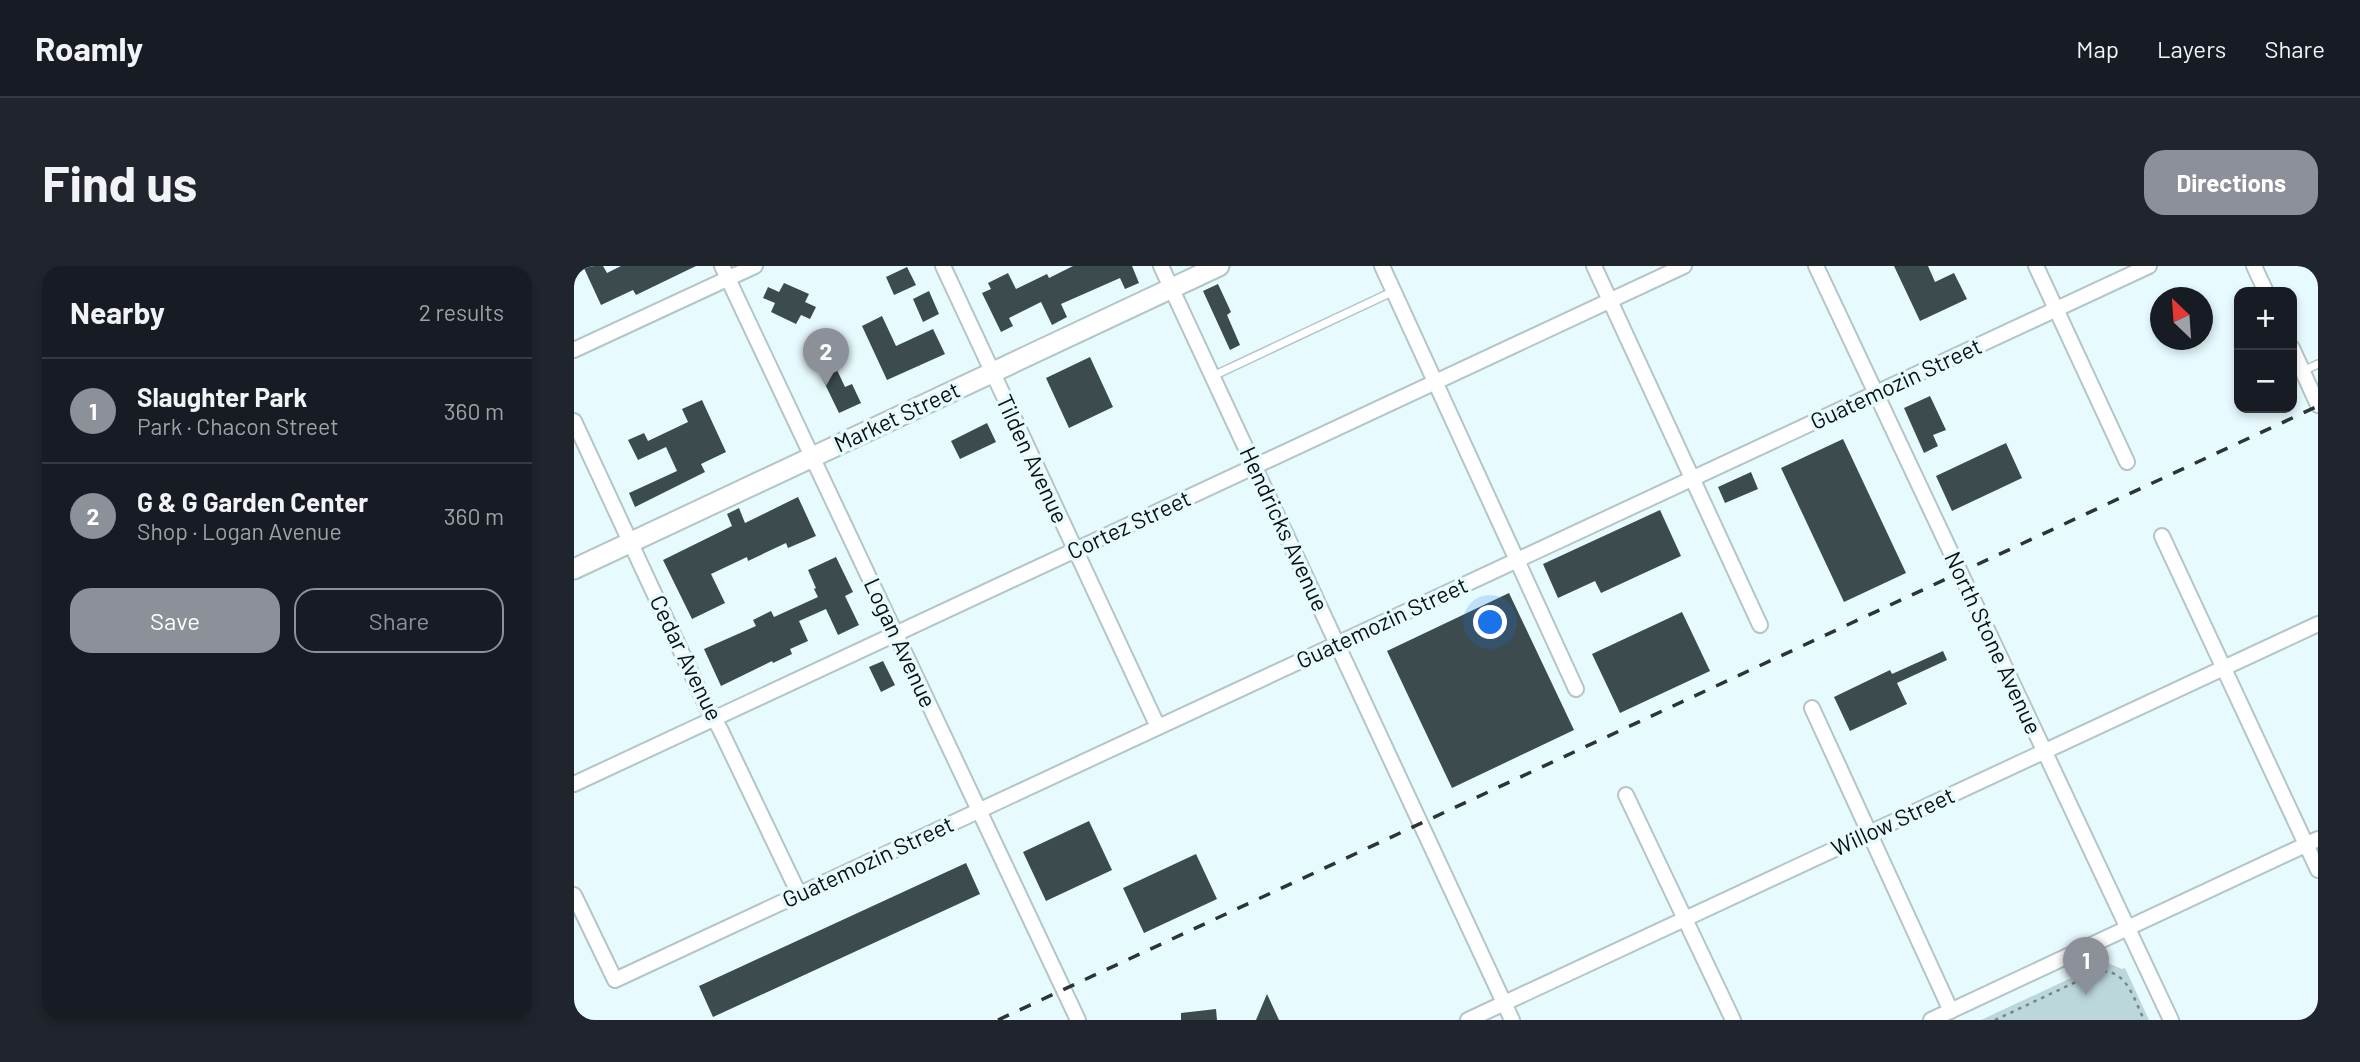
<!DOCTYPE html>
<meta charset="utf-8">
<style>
body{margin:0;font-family:Barlow,sans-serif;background:#20242c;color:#f1f3f6}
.controls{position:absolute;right:21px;top:21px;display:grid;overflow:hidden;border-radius:14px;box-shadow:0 4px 10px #0003}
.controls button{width:63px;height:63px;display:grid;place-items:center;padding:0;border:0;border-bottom:2px solid #363941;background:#171b24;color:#f1f3f6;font:35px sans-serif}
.compass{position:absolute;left:1576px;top:21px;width:63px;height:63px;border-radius:50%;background:#171b24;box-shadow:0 4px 10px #0003;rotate:335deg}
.you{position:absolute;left:917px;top:357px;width:24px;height:24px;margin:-18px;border:5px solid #fff;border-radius:50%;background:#1a73e8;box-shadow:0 0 0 10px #1a73e833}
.badge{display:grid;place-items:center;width:46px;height:46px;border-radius:50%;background:#8c9099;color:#fff;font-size:23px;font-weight:700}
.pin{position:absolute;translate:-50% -58px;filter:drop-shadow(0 2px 4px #0008)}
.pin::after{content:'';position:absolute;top:37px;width:24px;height:21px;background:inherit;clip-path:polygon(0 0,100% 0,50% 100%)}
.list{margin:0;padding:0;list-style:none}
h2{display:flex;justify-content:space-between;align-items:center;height:91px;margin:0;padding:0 28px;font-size:30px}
h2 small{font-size:23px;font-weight:400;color:#9ea1a6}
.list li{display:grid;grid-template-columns:46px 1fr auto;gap:21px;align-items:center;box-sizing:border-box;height:105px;padding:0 28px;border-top:2px solid #363941}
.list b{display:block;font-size:26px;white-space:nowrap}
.list p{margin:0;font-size:23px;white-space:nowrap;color:#9ea1a6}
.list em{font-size:23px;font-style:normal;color:#9ea1a6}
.actions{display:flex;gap:14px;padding:21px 28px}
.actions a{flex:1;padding:16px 0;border:2px solid #8c9099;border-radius:21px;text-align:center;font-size:24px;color:#8c9099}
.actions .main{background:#8c9099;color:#fff}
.map{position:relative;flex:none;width:1744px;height:754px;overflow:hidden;border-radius:21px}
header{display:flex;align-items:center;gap:42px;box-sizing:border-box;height:98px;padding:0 35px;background:#171b24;border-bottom:2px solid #363941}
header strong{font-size:33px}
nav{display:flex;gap:38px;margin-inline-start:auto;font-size:24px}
.intro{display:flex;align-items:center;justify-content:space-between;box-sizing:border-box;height:168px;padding:0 42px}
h1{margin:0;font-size:49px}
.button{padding:18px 32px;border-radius:21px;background:#8c9099;color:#fff;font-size:24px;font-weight:700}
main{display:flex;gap:42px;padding:0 42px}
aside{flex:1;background:#171b24;border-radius:21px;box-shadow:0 4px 10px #0003}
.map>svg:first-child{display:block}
.green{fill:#bcd7dc}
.building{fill:#3c4b4e}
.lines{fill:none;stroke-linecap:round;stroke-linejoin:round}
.service-casing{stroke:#b3c5c8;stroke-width:10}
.minor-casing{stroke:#b3c5c8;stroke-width:18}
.tertiary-casing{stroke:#b3c5c8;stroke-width:23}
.path{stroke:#788587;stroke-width:2.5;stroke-dasharray:3.5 5;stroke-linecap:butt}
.service{stroke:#fff;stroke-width:7}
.minor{stroke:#fff;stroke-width:14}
.tertiary{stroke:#fff;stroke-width:19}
.rail{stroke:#2c3436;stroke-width:3.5;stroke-dasharray:12 12;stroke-linecap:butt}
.labels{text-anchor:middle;stroke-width:7;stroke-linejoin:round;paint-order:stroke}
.street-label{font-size:23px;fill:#0a1011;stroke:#e7fafd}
</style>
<header>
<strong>Roamly</strong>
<nav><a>Map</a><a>Layers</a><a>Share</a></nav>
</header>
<div class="intro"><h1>Find us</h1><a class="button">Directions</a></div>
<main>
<aside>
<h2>Nearby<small>2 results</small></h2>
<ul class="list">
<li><span class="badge">1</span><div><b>Slaughter Park</b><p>Park · Chacon Street</p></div><em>360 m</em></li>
<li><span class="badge">2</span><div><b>G &amp; G Garden Center</b><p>Shop · Logan Avenue</p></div><em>360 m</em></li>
</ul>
<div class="actions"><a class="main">Save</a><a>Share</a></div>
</aside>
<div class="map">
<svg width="1744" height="754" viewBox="0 0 1744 754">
<rect width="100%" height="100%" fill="#e7fafd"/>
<path class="green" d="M1531 696 1548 703 1551 702 1575 754H1407Z"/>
<path class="building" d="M9 0H29L33 7 47 0H122L62 29 59 24 27 39Z
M499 0H558L565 17 551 23 546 12 487 38 493 51 478 59 467 36 435 52 439 60 427 66 408 27 417 23 414 17 434 7 442 23 473 8 475 12Z
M1320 0H1354L1361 16 1380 7 1393 33 1346 55Z
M333 1 342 19 320 29 312 11Z
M210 17 235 28 231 36 242 41 236 53 227 49 222 58 197 46 201 37 189 32 194 21 205 26Z
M644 18 657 46 653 49 666 79 656 84 629 25Z
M355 25 365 48 349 56 339 33Z
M308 50 322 80 359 63 371 88 313 114 288 60Z
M516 91 539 141 495 162 472 112Z
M263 104 271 121 278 118 287 137 265 147 248 112Z
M1356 130 1372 164 1359 169 1364 180 1350 187 1330 142Z
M128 134 152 186 127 198 131 206 61 241 55 227 103 205 92 181 64 194 54 174 70 167 74 175 114 156 108 143Z
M413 157 422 176 386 193 377 175Z
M1269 173 1332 307 1270 336 1207 202Z
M1432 177 1448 212 1378 245 1362 210Z
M1177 206 1184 223 1151 237 1144 221Z
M224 231 242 270 214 282 212 277 174 295 173 291 137 308 151 337 118 353 89 294 158 260 153 248 165 242 171 257Z
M1086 244 1107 290 1027 327 1021 315 984 332 969 298Z
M262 291 279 326 271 330 285 359 264 369 252 343 225 355 234 375 216 383 218 388 199 397 198 395 147 420 130 383 182 360 179 354 197 345 200 351 244 331 240 323 242 322 234 304Z
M935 327 1000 464 878 522 813 385Z
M1108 346 1136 405 1046 447 1018 388Z
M1369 385 1373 394 1323 417 1333 438 1276 465 1260 431 1316 404 1318 408Z
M309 395 321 419 307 426 295 401Z
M515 555 538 604 472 635 449 586Z
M622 588 643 633 570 667 549 622Z
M392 597 406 628 139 751 125 720Z
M693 728 705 754H682Z
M642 743 643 754H607V747Z"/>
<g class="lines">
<defs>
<path id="service" d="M1729 105 1744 98
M639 110 820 25"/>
<path id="minor" d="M148 0 504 754
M369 0 584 461
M587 0 938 754
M808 0 1002 423
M1020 0 1186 359
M1242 0 1597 754
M1462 0 1553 196
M1680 0 1692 26
M1718 82 1744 139
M0 84 181 0
M0 155 132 439 146 463 225 628
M1588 270 1744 604
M1238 442 1377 745
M0 518 1110 0
M1052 529 1159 754
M0 629 41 714 1575 0
M894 754 1744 358
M1357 754 1744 573"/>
<path id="tertiary" d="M0 303 645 0"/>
</defs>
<use href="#service" class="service-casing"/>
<use href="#minor" class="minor-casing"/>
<use href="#tertiary" class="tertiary-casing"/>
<path class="path" d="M1421 754 1521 707C1551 698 1560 733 1570 754"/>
<use href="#service" class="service"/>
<use href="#minor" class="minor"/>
<use href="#tertiary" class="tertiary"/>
<path class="rail" d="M424 754 1744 140"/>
</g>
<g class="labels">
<g class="street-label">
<text transform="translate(1322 118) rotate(-25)" y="8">Guatemozin Street</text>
<text transform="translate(323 151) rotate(-25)" y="8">Market Street</text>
<text transform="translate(458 193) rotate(65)" y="8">Tilden Avenue</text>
<text transform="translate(555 259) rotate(-25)" y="8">Cortez Street</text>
<text transform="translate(710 263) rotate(65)" y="8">Hendricks Avenue</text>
<text transform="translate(808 357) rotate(-25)" y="8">Guatemozin Street</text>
<text transform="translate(326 377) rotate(65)" y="8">Logan Avenue</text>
<text transform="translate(1419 377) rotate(65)" y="8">North Stone Avenue</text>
<text transform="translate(112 392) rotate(64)" y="8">Cedar Avenue</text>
<text transform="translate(1319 556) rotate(-25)" y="8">Willow Street</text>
<text transform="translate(294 596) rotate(-25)" y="8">Guatemozin Street</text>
</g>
</g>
</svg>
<div class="controls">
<button>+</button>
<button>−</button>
</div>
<svg class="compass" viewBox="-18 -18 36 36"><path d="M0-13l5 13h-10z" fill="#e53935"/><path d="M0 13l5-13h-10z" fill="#9ea1a6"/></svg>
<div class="you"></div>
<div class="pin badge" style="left:1512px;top:729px">1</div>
<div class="pin badge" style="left:252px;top:120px">2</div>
</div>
</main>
